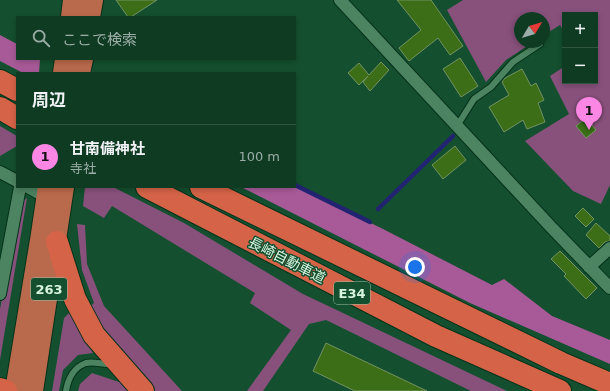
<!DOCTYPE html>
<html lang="ja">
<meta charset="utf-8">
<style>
body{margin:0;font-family:"DejaVu Sans","Noto Sans JP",sans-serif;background:#1d4630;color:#f1f3f6}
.controls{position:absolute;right:12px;top:12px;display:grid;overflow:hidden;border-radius:0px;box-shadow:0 2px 6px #0003}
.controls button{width:36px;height:36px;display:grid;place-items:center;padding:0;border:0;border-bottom:1px solid #2f5541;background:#0f3b23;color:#f1f3f6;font:20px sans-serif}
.compass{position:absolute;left:514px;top:12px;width:36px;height:36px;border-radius:50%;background:#0f3b23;box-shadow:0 2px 6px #0003;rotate:52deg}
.you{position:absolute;left:415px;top:267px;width:14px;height:14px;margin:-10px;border:3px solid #fff;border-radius:50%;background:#1a73e8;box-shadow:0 0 0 6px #1a73e833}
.badge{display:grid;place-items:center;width:26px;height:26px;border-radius:50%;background:#fc86e4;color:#111;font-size:13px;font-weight:700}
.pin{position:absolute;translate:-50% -33px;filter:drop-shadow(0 1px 2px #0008)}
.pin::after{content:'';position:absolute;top:21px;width:14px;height:12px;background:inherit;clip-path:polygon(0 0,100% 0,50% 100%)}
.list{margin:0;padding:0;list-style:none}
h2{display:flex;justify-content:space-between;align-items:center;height:52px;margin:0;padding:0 16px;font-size:17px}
h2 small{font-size:13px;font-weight:400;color:#9bada6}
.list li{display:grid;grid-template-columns:26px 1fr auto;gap:12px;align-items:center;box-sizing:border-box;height:64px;padding:0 16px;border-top:1px solid #2f5541}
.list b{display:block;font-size:15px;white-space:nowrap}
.list p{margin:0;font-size:13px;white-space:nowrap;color:#9bada6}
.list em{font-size:13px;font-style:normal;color:#9bada6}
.icon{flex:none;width:22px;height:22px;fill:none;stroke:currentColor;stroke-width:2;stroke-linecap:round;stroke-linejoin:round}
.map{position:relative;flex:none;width:610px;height:391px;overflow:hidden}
.search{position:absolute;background:#0f3b23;box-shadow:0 2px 6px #0003;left:16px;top:16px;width:280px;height:44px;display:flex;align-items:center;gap:10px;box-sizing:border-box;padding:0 14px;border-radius:0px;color:#9bada6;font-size:15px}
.panel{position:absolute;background:#0f3b23;box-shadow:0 2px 6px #0003;left:16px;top:72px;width:280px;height:116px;border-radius:0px}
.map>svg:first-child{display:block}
.green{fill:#88517c}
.forest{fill:#a85a98}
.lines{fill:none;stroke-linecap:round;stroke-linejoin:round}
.stream{stroke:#232471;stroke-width:4.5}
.building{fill:#3b6e16;stroke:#739362}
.service-casing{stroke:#04321a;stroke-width:8}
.minor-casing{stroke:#04321a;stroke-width:14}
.trunk-casing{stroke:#04321a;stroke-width:22}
.motorway-casing{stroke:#04321a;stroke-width:24}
.service{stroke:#4c8360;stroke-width:6}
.minor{stroke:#4c8360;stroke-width:12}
.trunk{stroke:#ba6a4c;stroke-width:20}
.motorway{stroke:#d56347;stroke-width:22}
.labels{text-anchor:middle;stroke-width:3;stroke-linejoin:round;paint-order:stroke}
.shield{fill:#144f2f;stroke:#9cc2ab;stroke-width:1}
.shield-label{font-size:13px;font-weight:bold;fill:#d7f4e0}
.street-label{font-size:14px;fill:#d7f4e0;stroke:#144f2f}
</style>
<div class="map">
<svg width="610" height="391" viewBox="0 0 610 391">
<rect width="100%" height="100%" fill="#144f2f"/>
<path class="green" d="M463 0H610V185L601 204 573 191 525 141 569 114 550 76 565 66V81H595V15H565V34L560 25 544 35V18H520V42H533L506 60 486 82 447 10Z
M0 126 17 136V146L0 156Z
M85 187H113L184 223 303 294 507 391H471L326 320 309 324 263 391H247L291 330 250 303 255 293 112 206 104 218 83 206Z
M27 198 0 360V309L20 203Z
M77 224 85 225 87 264 104 306 182 391H155L105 336 89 307 94 303 82 270Z
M70 312 93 353 78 355 63 370 59 391H52L64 318Z
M92 373 122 383 130 391H78L80 384Z"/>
<path class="forest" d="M0 35 17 44V59H40L39 73H23L0 61Z
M295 186 383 229 492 285 504 279 552 316 610 340V364L470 303 241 187Z"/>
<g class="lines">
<path class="stream" d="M295 185 370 222
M378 209 453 136"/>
</g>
<path class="building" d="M116 0H157L131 17H128Z
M397 0H431L463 46 450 55 438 38 409 61 399 48 421 30Z
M460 58 478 86 461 97 443 69Z
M381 62 389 70 370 91 363 82 368 76 359 85 348 73 359 63 369 75Z
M522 69 531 86 536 83 544 100 538 103 545 122 527 129 523 120 504 132 489 107 509 95 502 82 505 78Z
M586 118 596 130 586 138 576 126Z
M455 146 466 160 443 179 432 165Z
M583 208 594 219 586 227 575 216Z
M596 223 610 236V241L605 242 599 248 586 235Z
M560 251 597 288 586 299 564 276 566 274 551 259Z
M326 343 427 391H355L313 371Z"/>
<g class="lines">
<defs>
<path id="service" d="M457 126 474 99 491 87 513 62 540 44
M66 391C68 379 74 367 86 363 93 361 105 364 112 365"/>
<path id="minor" d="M340 0 551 227 610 288
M0 172 17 181
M28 187 46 197
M589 267 610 248
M0 294 20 187"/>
<path id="trunk" d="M71 17 73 0
M90 17 93 0
M63 73 65 59
M80 73 83 59
M15 391 41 234 48 187
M33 391 64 187"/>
<path id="motorway" d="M0 81 17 90
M0 108 17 118
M147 187 436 336 560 391
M201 187 561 363 610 384
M57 242 75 299 94 335 143 391
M0 389 6 391"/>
</defs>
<use href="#service" class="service-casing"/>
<use href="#minor" class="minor-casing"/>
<use href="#trunk" class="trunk-casing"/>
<use href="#motorway" class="motorway-casing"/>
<use href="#service" class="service"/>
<use href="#minor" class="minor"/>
<use href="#trunk" class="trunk"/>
<use href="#motorway" class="motorway"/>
</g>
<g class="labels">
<g class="shield">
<rect x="31" y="278" width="36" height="22" rx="3"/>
<rect x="334" y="282" width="36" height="22" rx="3"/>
</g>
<g class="shield-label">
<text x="49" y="294">263</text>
<text x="352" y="298">E34</text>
</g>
<g class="street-label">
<text transform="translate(287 260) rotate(27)" y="5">長崎自動車道</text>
</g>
</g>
</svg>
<div class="controls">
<button>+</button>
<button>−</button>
</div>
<svg class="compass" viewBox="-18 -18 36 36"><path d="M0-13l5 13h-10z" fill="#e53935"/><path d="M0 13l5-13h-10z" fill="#9bada6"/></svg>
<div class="you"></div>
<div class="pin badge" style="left:589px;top:130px">1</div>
<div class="search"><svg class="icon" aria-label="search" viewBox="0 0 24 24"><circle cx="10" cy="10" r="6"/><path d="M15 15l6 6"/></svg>ここで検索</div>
<section class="panel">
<h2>周辺<small></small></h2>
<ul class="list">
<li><span class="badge">1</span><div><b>甘南備神社</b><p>寺社</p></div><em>100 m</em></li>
</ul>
</section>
</div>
